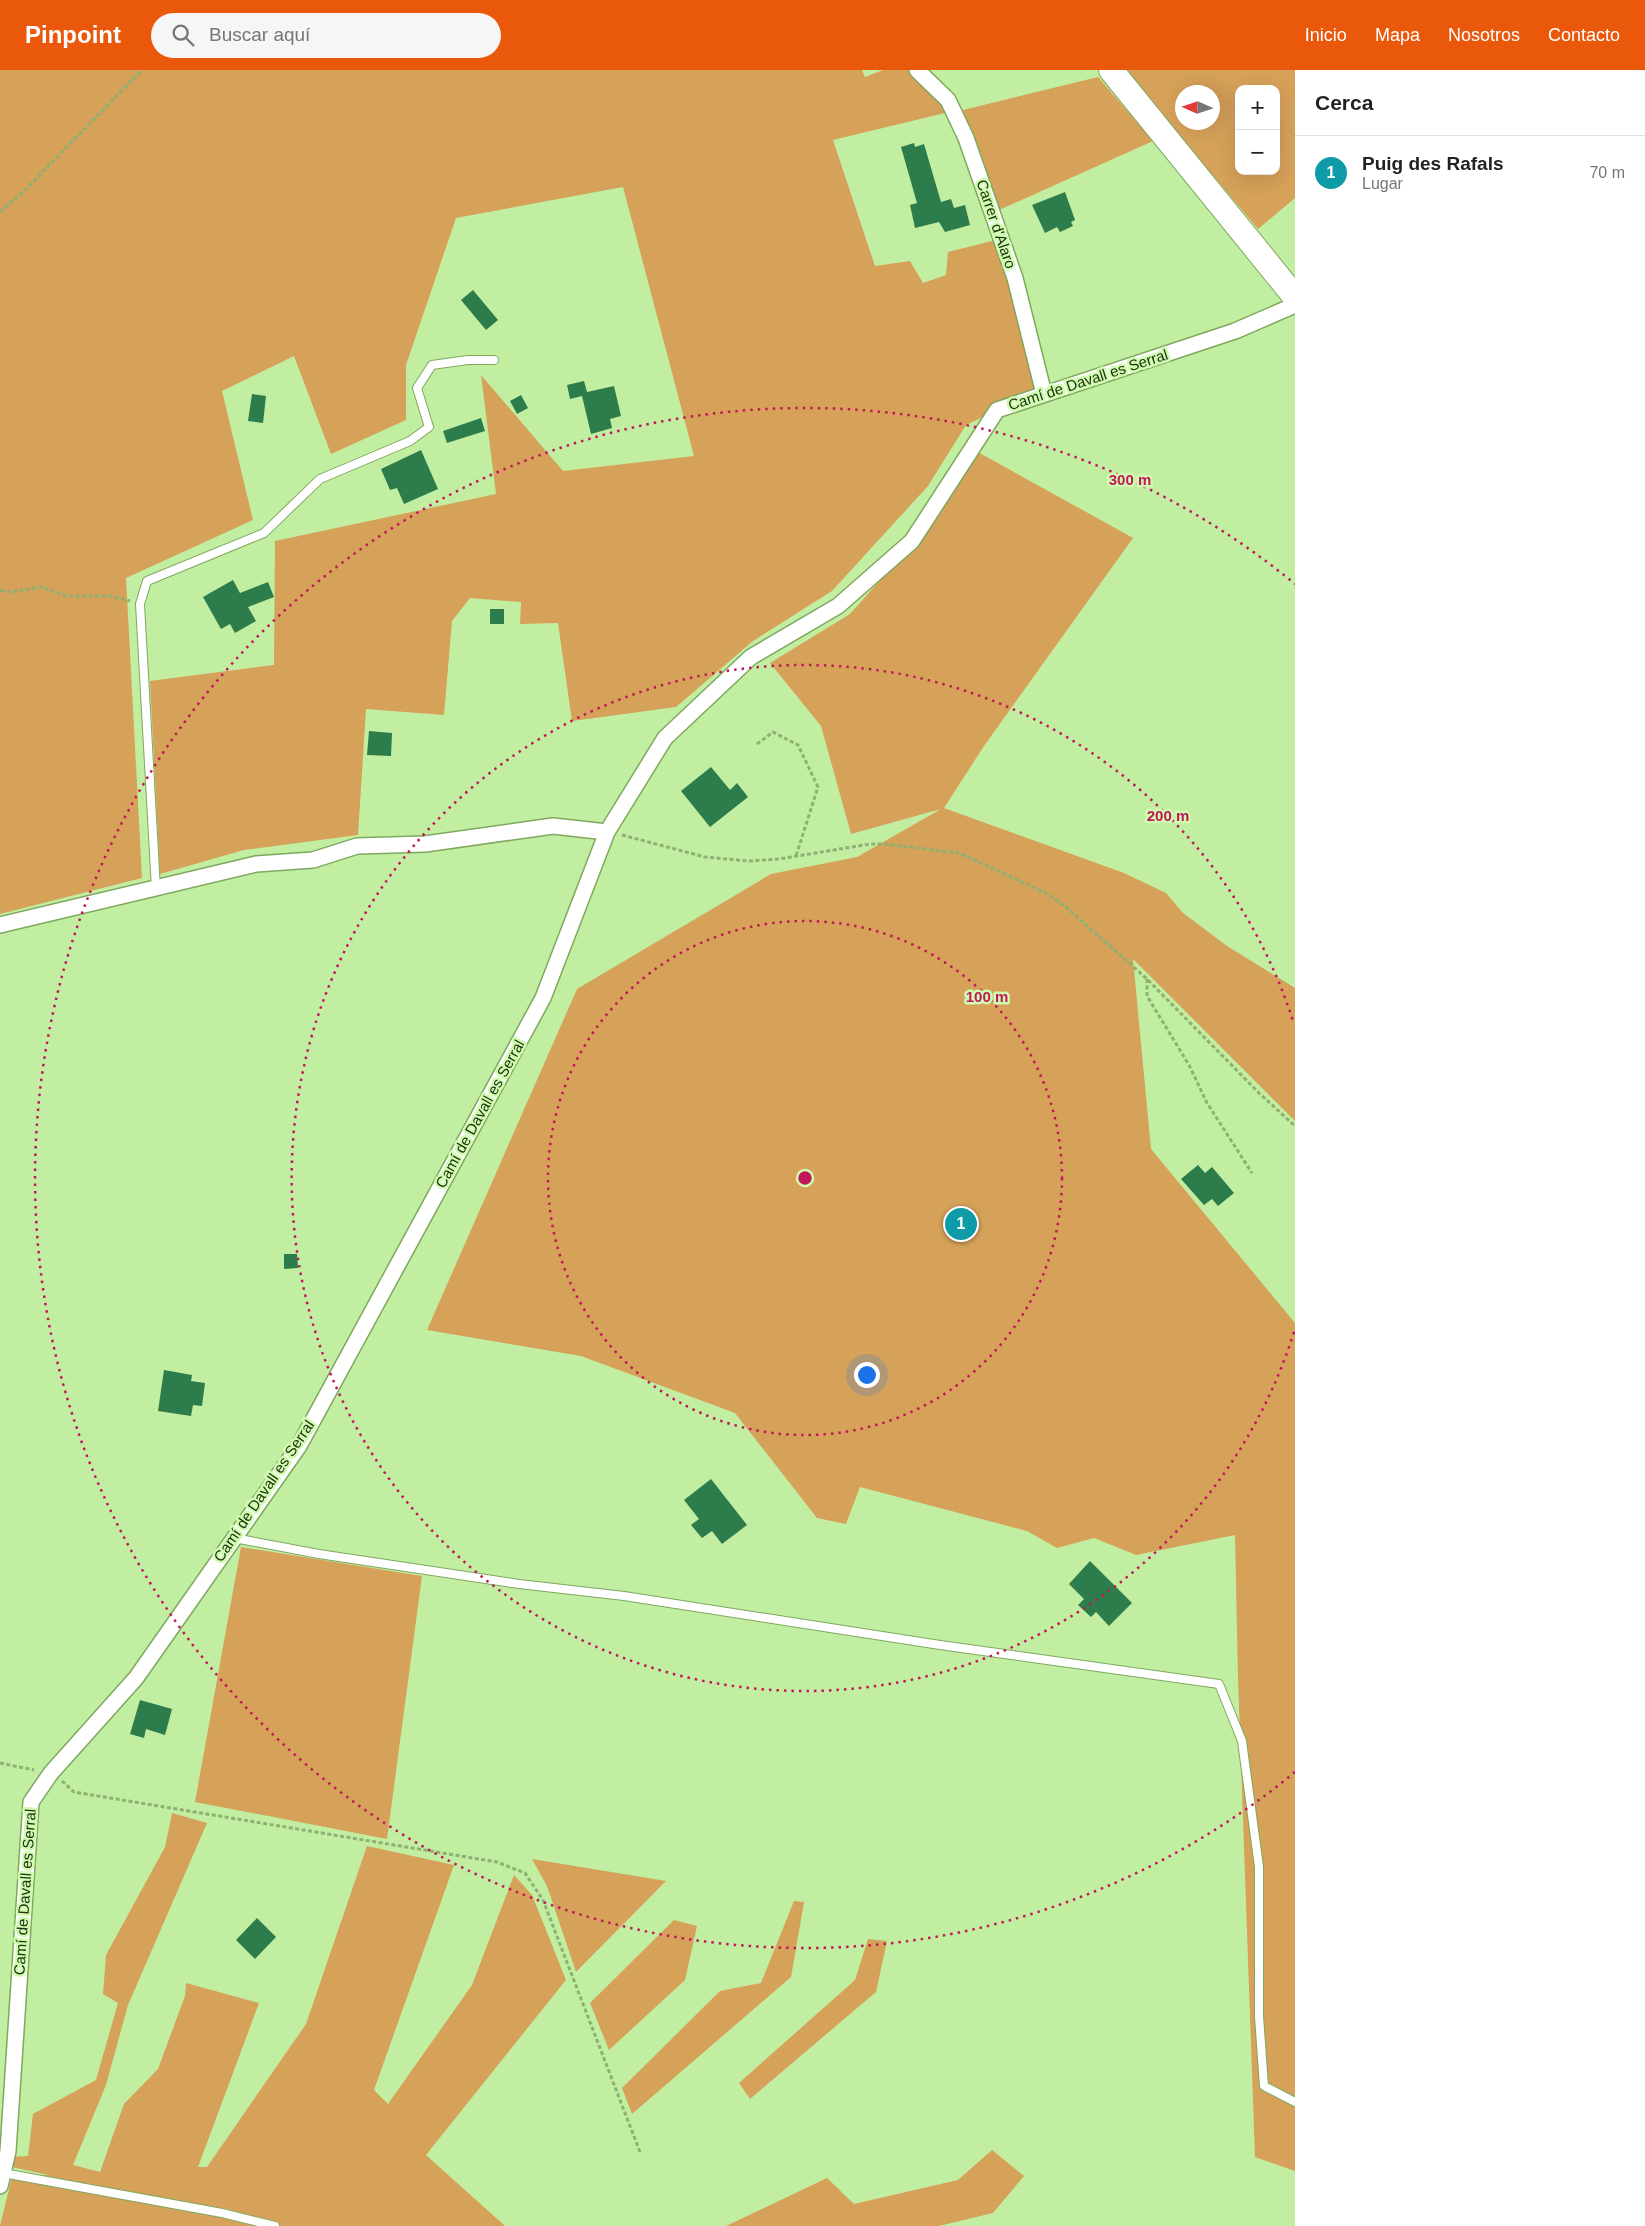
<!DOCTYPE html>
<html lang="es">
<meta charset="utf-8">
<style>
body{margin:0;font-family:Helvetica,sans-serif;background:#f6f6f6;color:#222}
.controls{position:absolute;right:15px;top:15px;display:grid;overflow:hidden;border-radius:10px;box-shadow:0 5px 20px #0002}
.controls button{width:45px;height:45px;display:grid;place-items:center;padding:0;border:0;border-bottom:1px solid #e0e0e0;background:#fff;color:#222;font:25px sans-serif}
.compass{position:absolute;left:1175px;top:15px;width:45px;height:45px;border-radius:50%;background:#fff;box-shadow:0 5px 20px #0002;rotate:273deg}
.you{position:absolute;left:866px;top:1304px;width:18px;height:18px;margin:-12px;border:4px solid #fff;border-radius:50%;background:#1a73e8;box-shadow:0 0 0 8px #1a73e833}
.badge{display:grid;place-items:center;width:32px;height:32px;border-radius:50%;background:#ea580c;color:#fff;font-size:16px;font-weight:700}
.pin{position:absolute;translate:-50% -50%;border:2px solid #fff;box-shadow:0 1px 5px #0006}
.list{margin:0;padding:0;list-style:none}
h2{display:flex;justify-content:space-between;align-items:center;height:65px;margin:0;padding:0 20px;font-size:21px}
h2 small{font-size:16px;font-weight:400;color:#767676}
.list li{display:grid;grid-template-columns:32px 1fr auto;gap:15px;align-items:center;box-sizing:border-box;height:75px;padding:0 20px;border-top:1px solid #e0e0e0}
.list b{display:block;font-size:19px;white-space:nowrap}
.list p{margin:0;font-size:16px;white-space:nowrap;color:#767676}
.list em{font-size:16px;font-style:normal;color:#767676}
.icon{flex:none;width:28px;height:28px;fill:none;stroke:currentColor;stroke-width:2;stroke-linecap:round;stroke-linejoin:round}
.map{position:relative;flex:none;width:1295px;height:2156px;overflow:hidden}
header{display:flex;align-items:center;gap:30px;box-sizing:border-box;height:70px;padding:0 25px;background:#ea580c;color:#fff}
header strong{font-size:24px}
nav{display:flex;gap:28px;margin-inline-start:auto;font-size:18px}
.search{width:350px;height:45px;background:#f6f6f6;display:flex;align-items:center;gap:12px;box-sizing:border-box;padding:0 18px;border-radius:28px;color:#767676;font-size:19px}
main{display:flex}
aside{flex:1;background:#fff}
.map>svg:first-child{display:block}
.green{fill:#d6a159;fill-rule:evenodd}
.building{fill:#2d7c4b}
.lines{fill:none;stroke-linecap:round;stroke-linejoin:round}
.lane-casing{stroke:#7fa85f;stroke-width:10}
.street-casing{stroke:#7fa85f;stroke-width:18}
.primary-casing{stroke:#7fa85f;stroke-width:26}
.path{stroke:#8db073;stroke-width:3;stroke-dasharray:4 2.5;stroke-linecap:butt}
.lane{stroke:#fff;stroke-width:8}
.street{stroke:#fff;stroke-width:15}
.primary{stroke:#fff;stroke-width:24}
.ring{fill:none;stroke:#c2185b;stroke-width:2.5;stroke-dasharray:2.5 5}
.labels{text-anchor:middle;stroke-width:5;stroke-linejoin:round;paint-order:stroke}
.street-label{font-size:15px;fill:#213113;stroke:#cffcaf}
.centre{fill:#c2185b;stroke:#cffcaf;stroke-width:2.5}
.ring-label{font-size:15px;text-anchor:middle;font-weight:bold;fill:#c2185b;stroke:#cffcaf;stroke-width:5;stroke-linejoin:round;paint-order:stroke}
</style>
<header>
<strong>Pinpoint</strong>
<div class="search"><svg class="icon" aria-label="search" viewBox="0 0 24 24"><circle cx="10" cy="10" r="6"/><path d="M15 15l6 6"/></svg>Buscar aquí</div>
<nav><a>Inicio</a><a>Mapa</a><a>Nosotros</a><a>Contacto</a></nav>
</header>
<main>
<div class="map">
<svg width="1295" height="2156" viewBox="0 0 1295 2156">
<rect width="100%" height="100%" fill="#c2eea2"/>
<path class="green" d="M0 0H862L865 7 883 0H908L949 42 833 70 875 196 910 191 923 213 946 205 948 182 996 170 1038 321 966 355 928 416 832 521 753 571 676 637 572 651 558 553 520 554 521 532 470 528 452 551 444 645 366 639 358 765 244 780 160 804 150 611 274 595 275 471 496 424 481 305 563 401 694 386 623 117 456 148 406 295V350L331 384 294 286 222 321 253 450 126 508 142 808 0 844Z
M1124 0H1295V128L1258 159ZM1239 19H1276V101H1239ZM1182 22H1212V52H1182Z
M1098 7 1153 71 999 140 963 40Z
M976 381 1133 468 984 676 944 738 1124 803 1166 823 1183 843 1227 876 1295 918V1051L1133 889 1151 1079 1295 1253V2101L1255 2087 1238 1608 1235 1465 1136 1485 1094 1468 1057 1478 1027 1461 860 1417 846 1454 817 1448 735 1343 581 1286 427 1260 577 919 771 804 857 787 941 739 851 764 821 656 770 593 850 544 914 472Z
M241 1477 422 1506 387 1769 195 1732Z
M172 1743 207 1753 128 1935 106 2015 73 2095 100 2102 124 2034 158 1999 185 1926 186 1913 259 1933 198 2097H207L306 1954 367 1776 454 1795 374 2020 388 2034 472 1915 514 1805 532 1825 566 1910 426 2085 505 2156H0L12 2107 48 2105 12 2097V2087L28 2086 33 2044 96 2010 118 1933 103 1924 106 1885 165 1777Z
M532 1789 666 1811 576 1902 547 1816Z
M794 1831 804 1832 791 1907 632 2044 622 2018 720 1921 761 1913Z
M674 1850 697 1856 685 1910 609 1980 590 1933Z
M868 1869 887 1871 876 1922 750 2029 739 2013 855 1910Z
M992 2080 1024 2106 993 2143 939 2156H726L827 2108 854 2134 958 2110Z"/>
<path class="building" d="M914 73 915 77 924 74 941 132 951 129 954 138 965 135 970 155 945 162 939 152 915 158 910 135 917 133 901 77Z
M1065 122 1075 150 1071 152 1073 156 1060 162 1057 157 1045 163 1032 135Z
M473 220 498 250 486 260 461 230Z
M584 311 587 322 614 316 621 346 610 349 612 358 591 364 582 326 570 329 567 315Z
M252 324 266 326 263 353 248 351Z
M521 325 528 338 517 344 510 331Z
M481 348 485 361 447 373 443 361Z
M421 380 438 419 404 434 397 418 390 420 381 399Z
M233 510 240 523 268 512 274 527 248 537 256 551 235 563 230 554 221 559 203 527Z
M490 539H504V554H490Z
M369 661 392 663 391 686 367 685Z
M711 697 730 720 737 713 748 727 710 757 681 721Z
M1198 1095 1205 1103 1212 1097 1234 1123 1218 1136 1212 1129 1204 1135 1181 1109Z
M284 1184H297L298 1198 284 1199Z
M164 1300 192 1305 191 1311 205 1313 202 1336 193 1335 191 1346 158 1341Z
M711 1409 747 1455 722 1474 712 1461 702 1468 691 1455 699 1449 684 1430Z
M1090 1491 1132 1533 1109 1556 1096 1542 1091 1547 1078 1535 1084 1529 1069 1514Z
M140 1630 172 1639 165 1665 146 1659 144 1668 130 1664Z
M257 1848 276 1867 255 1889 236 1870Z"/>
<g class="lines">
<defs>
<path id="lane" d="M156 819 140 534 147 511 264 463 320 409 410 371 429 357 417 318 432 295 468 290H494
M234 1468 319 1484 519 1514 624 1526 940 1575 1219 1614 1242 1671 1259 1797V1946L1264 2016 1295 2032
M3 2103 222 2143 275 2156"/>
<path id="street" d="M917 0 948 30 966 68 1015 208 1044 324
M0 855 256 794 313 790 357 776 425 774 553 756 607 762
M0 2116 8 2081 31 1732 51 1703 136 1608 299 1376 543 928 607 762 665 668 751 587 838 536 912 471 997 340 1235 261 1295 235"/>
<path id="primary" d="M1111 0 1295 227"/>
</defs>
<use href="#lane" class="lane-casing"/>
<use href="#street" class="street-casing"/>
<use href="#primary" class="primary-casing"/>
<path class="path" d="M0 142 22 123 142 0
M0 520 10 522 42 517 67 526H111L130 531
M757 674 773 662 798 675 818 717 796 786
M622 765 705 787 749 791 779 789 870 774H885L959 783 1048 824 1066 837 1147 909 1259 1023 1295 1056
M1147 909V926L1189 995 1207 1033 1252 1103
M0 1693 34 1700
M62 1711 74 1722 497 1792 525 1803 543 1830 640 2082"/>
<use href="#lane" class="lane"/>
<use href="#street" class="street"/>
<use href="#primary" class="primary"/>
</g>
<g class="ring">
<circle cx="805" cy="1108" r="257"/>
<path d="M1294 1262A513 513 0 1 1 1294 954"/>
<path d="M1295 1702A770 770 0 1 1 1295 514"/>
</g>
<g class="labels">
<g class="street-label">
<text transform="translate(996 154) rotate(71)" y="5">Carrer d'Alaro</text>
<text transform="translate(1088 310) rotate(-18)" y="5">Camí de Davall es Serral</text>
<text transform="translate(480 1044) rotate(-61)" y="5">Camí de Davall es Serral</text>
<text transform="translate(264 1421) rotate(-56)" y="5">Camí de Davall es Serral</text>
<text transform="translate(25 1822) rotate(-86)" y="5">Camí de Davall es Serral</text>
</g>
</g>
<circle cx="805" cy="1108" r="8" class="centre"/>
<g class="ring-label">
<text x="1130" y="415">300 m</text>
<text x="1168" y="751">200 m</text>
<text x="987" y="932">100 m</text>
</g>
</svg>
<div class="controls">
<button>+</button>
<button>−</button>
</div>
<svg class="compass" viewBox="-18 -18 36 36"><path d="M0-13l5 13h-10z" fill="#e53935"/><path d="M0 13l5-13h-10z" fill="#767676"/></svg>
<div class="you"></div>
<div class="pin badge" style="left:961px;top:1154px;background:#0f9aa8">1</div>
</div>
<aside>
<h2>Cerca<small></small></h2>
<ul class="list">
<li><span class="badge" style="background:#0f9aa8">1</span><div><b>Puig des Rafals</b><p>Lugar</p></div><em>70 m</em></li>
</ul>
</aside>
</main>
